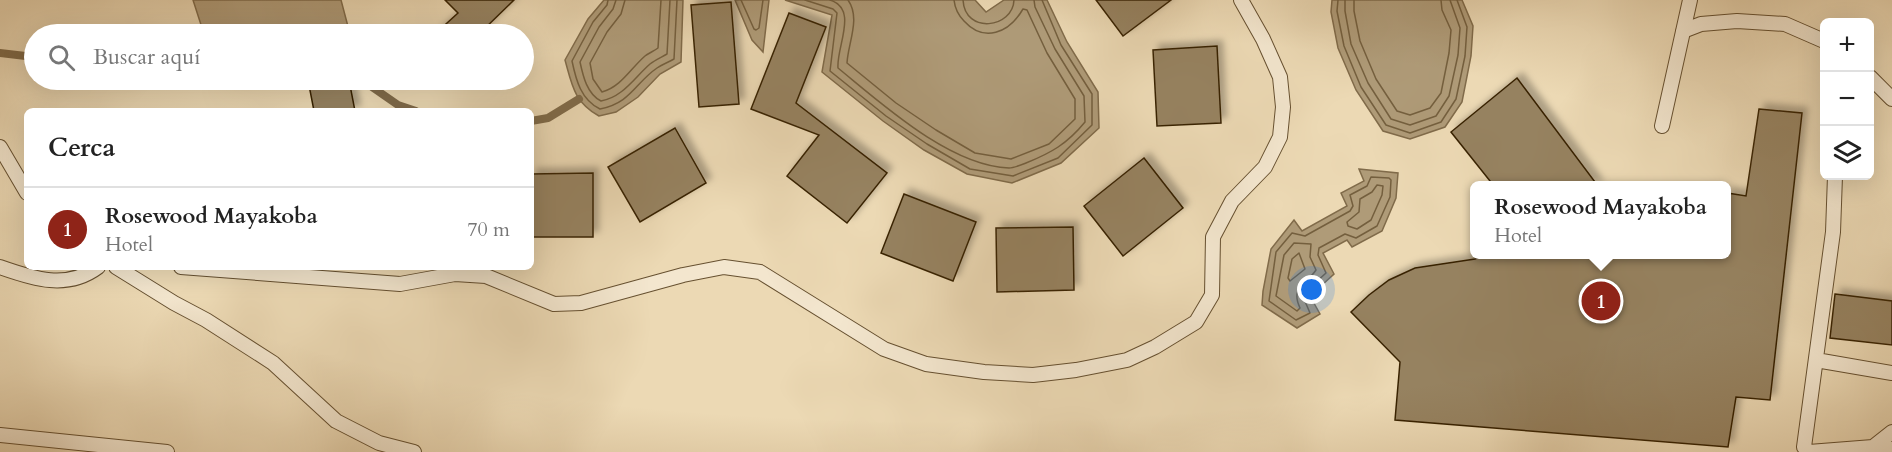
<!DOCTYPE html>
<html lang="es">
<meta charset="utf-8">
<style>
body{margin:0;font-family:Cardo,serif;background:#f6f6f6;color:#222}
.controls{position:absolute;right:18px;top:18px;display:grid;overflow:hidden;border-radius:9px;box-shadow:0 6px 24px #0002}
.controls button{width:54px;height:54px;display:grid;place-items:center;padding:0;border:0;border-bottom:2px solid #e0e0e0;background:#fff;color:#222;font:30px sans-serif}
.you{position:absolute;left:1312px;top:290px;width:21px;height:21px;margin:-15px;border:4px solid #fff;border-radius:50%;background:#1a73e8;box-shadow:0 0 0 9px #1a73e833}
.badge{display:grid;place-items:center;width:39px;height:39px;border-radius:50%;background:#8f2418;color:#fff;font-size:20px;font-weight:700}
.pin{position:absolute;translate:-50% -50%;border:3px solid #fff;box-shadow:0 2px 6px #0006}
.popup{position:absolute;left:1470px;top:181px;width:261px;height:78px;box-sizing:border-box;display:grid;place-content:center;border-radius:9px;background:#fff;filter:drop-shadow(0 2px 4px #0005);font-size:20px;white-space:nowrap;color:#767676}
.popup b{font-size:22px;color:#222}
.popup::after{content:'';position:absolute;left:50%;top:100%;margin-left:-12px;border:12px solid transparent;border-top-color:#fff}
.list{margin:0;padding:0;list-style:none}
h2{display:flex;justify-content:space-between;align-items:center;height:78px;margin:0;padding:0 24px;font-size:26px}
h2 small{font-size:20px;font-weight:400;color:#767676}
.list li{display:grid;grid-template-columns:39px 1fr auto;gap:18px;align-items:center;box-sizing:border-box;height:84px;padding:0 24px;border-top:2px solid #e0e0e0}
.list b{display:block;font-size:22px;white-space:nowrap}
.list p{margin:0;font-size:20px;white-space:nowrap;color:#767676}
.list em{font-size:20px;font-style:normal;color:#767676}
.icon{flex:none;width:33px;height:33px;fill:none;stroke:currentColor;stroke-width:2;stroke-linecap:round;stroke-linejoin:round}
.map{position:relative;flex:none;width:1892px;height:452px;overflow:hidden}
.search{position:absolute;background:#fff;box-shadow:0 6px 24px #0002;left:24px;top:24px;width:510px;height:66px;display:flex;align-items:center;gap:15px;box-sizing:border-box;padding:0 21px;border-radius:33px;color:#767676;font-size:22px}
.panel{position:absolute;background:#fff;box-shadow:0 6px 24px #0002;left:24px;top:108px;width:510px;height:162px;border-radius:9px}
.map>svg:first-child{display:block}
.water{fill:#af9b78;stroke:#806b4a;stroke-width:1.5}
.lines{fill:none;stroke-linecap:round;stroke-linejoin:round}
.shore{stroke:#745f3e;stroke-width:1.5}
.stream{stroke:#806b4a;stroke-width:8}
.building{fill:#968260;stroke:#392304;stroke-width:1.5;filter:url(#shadow)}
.lane-casing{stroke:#665030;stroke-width:16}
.lane{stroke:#f3e6ce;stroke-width:14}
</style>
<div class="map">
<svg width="1892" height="452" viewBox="0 0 1892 452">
<defs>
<filter id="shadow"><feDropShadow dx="5.5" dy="-5.5" stdDeviation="3" flood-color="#0004"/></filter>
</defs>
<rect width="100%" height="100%" fill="#ecd9b4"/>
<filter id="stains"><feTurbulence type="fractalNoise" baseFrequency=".00333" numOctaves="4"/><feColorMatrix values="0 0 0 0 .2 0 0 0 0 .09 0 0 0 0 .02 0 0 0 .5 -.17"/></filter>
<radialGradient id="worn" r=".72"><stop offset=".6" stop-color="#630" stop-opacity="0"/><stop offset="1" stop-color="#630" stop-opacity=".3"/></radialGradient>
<path class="water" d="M193 0H341L350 34H204Z
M604 0H683L681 62 660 74 638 97 616 112 599 116C574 102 572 85 565 60L588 19Z
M735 0H769L763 52 752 40Z
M785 0H975L986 12 1004 0H1047L1067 42 1098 92 1099 128 1061 163 1012 183 967 174 924 150 883 121 822 72 832 15Z
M1332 0H1462L1473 26 1471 56 1462 102 1445 127 1410 139 1383 131 1356 90 1338 48 1331 12Z
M1359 169 1398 173 1396 198 1382 231 1352 247 1347 240 1323 253 1334 274 1310 296 1320 314 1297 328 1262 305 1263 291 1271 249 1294 220 1302 231 1347 206 1341 193 1364 181Z"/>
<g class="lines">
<path class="shore" d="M608 0 607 5 593 22 572 61C576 80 581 100 600 109 631 103 635 83 657 68 663 64 669 62 674 59L677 0
M616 0 613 9 599 27 580 62C583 76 587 94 601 101 623 97 634 78 650 64 655 60 662 57 667 54L670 0
M625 0 621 14 607 32 590 63 593 79 602 92C621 87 631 68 645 56 649 53 654 51 658 48L661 0
M741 0 754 29 756 30 759 28 763 0
M805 0 833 9 837 13 830 71 886 116 927 144 970 169 1013 176 1058 158 1092 125V94L1061 45 1042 0
M830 0C859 9 836 47 838 68 882 104 950 166 1009 168 1014 168 1021 165 1026 163 1051 153 1067 144 1085 122L1084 96 1055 49 1035 7 1034 0
M848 0C861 18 848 43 847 63L896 103 936 130 975 153 1011 159 1049 144 1075 119V99L1047 53 1027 10 1023 9C1009 33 984 43 964 21 958 15 955 9 954 0
M963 0C965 35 1013 28 1014 0
M1338 0 1337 11 1344 46 1361 87 1386 125 1410 133 1441 122 1456 99 1465 56 1467 27 1457 0
M1345 0V11L1351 44 1368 83 1391 119 1410 125 1436 116 1449 96 1458 55 1460 28 1450 0
M1354 0V11L1360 41 1376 79 1397 111 1410 115 1430 108 1441 93 1449 53 1451 30 1442 10 1441 0
M1371 177 1389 178 1391 180 1390 197 1377 226 1356 238 1345 234 1319 248 1318 255 1326 273 1304 293V299L1310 313 1296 320 1269 301 1276 252 1292 233 1305 236 1350 211 1353 206 1350 195 1367 186Z
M1377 185 1383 186 1382 195 1371 220 1357 229 1348 226 1347 222 1359 212 1360 199 1372 192Z
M1294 243 1311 244 1310 257 1316 270C1306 285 1290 287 1300 308L1297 311 1276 296 1284 255Z
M1299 253 1305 269 1290 281 1288 278 1292 259Z"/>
<path class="stream" d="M0 53 34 57
M362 80 398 105 416 111
M531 121 548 118 579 99"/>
</g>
<path class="building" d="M445 0H514L479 34H435L458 13Z
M1096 0H1171L1123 36Z
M731 2 739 104 699 107 691 5Z
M789 13 826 27 796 103 887 173 847 223 787 176 819 135 751 109Z
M1217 46 1221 123 1157 126 1153 50Z
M1517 78 1598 186H1494L1451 132Z
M308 80H349L355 111H314Z
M1759 109 1802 113 1770 400 1736 397 1728 447 1395 420 1400 362 1351 312 1369 295 1389 280 1415 268 1475 259 1484 255H1727V193L1746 196Z
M675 128 706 183 640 222 608 167Z
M1144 158 1183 208 1123 256 1084 206Z
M593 173V237H531V174Z
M904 194 976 222 953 281 881 253Z
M1073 227 1074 290 997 292 996 228Z
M1835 294 1892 301V345L1830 338Z"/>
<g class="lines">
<defs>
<path id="lane" d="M1683 31 1701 24 1737 21 1785 24 1824 41
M1870 77 1892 99
M1662 126 1690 0
M0 147 27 193
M1835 176 1833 232 1804 447 1809 452 1873 447 1892 449
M0 267C34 279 67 290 98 267
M116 267 174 303 206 320 273 363 336 421 379 443 414 452
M181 267 400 284 455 274 486 276 554 304 581 303 683 275 724 267 760 272 884 349 926 364 984 372 1033 375 1076 370 1127 360 1155 347 1196 322 1212 295 1213 237 1232 201 1265 167 1280 137 1283 107 1280 77 1263 39 1241 0
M1816 360 1892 373
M0 435 167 452
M1873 447 1892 432"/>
</defs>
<use href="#lane" class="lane-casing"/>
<use href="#lane" class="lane"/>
</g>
<rect width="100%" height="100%" filter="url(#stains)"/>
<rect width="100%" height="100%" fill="url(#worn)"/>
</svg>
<div class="controls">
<button>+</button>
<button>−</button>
<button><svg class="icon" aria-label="layers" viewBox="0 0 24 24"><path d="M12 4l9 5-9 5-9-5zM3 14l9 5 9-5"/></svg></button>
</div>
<div class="you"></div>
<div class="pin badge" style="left:1601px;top:301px">1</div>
<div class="popup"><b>Rosewood Mayakoba</b>Hotel</div>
<div class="search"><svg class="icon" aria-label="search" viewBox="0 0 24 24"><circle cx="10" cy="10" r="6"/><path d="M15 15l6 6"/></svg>Buscar aquí</div>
<section class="panel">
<h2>Cerca<small></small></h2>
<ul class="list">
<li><span class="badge">1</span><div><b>Rosewood Mayakoba</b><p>Hotel</p></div><em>70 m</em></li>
</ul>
</section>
</div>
